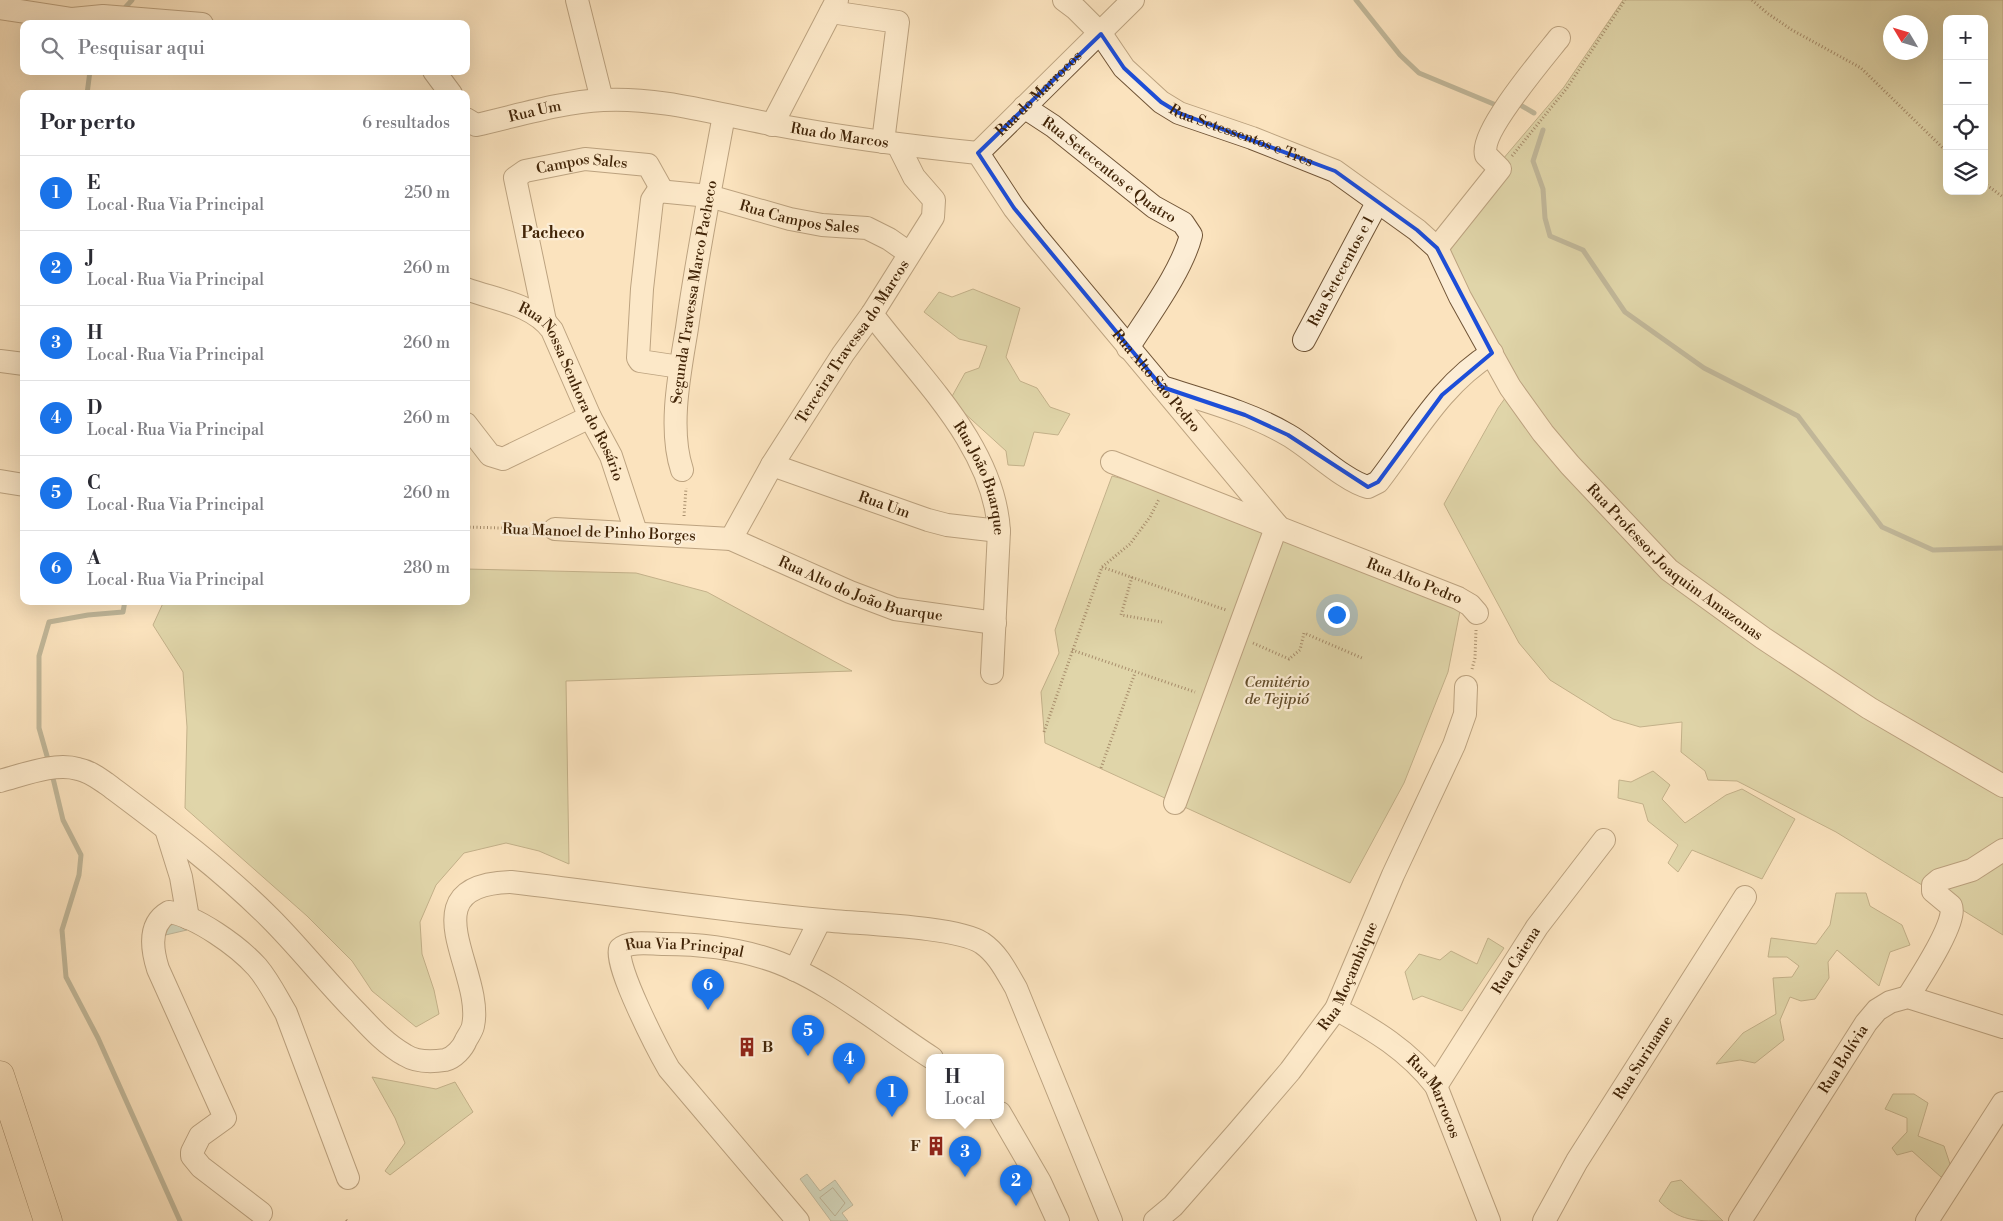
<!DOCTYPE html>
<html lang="pt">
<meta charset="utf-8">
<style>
body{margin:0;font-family:"Libre Bodoni",serif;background:#f2f2f3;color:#2b2b33}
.controls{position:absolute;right:15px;top:15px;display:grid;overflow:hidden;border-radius:10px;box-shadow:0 5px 20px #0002}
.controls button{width:45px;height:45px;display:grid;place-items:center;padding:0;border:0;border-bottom:1px solid #e1e1e2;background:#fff;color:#2b2b33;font:25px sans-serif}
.compass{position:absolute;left:1883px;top:15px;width:45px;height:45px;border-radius:50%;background:#fff;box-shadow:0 5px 20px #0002;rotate:308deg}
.you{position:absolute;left:1336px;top:614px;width:18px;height:18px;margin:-12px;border:4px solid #fff;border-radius:50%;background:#1a73e8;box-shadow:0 0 0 8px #1a73e833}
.badge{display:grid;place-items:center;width:32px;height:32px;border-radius:50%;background:#1a73e8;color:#fff;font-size:16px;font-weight:700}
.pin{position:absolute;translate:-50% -41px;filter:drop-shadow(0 1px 2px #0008)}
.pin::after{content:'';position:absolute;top:26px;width:18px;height:15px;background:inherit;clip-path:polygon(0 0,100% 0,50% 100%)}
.popup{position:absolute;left:926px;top:1054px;width:78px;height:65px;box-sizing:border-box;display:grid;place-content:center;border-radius:10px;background:#fff;filter:drop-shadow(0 1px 4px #0005);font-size:16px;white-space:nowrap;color:#7c7c81}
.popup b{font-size:19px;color:#2b2b33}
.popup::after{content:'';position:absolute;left:50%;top:100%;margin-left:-10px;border:10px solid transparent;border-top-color:#fff}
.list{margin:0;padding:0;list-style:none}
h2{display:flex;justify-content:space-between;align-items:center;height:65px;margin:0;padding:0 20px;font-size:21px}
h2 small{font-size:16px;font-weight:400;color:#7c7c81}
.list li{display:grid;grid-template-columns:32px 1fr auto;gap:15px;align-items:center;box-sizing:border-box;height:75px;padding:0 20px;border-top:1px solid #e1e1e2}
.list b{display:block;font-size:19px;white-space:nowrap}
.list p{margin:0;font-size:16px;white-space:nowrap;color:#7c7c81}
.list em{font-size:16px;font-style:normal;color:#7c7c81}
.icon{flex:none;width:28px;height:28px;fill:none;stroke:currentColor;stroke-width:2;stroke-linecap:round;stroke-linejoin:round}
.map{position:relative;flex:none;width:2003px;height:1221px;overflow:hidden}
.search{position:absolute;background:#fff;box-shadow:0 5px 20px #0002;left:20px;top:20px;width:450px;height:55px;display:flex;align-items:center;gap:12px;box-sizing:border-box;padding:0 18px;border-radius:10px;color:#7c7c81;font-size:19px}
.panel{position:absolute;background:#fff;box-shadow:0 5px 20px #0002;left:20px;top:90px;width:450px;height:515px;border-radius:10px}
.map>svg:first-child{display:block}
.green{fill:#bfc391;stroke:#80744c;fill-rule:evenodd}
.water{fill:#9fbeb2;stroke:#7a816e}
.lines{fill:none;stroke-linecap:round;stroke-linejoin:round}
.shore{stroke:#70725d;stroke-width:1}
.stream{stroke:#7a816e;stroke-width:5}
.minor-casing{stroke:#705436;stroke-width:24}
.major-casing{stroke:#422508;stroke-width:29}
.path{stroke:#422508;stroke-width:3;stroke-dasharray:1 2.5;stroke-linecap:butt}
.minor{stroke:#fcedd5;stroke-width:22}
.major{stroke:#fbe3be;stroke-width:28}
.marked{fill:none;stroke:#1d4ed8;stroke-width:4;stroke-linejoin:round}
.labels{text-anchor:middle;stroke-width:4.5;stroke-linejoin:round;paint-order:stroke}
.street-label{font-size:15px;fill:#422508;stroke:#fcedd5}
.park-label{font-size:15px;font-style:italic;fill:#614c2a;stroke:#fcedd5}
.poi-label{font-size:15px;font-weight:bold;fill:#422508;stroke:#fcedd5;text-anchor:start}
.neighbourhood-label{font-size:16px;font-weight:bold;fill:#422508;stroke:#fcedd5}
</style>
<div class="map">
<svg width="2003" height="1221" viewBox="0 0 2003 1221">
<rect width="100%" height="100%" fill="#fbe3be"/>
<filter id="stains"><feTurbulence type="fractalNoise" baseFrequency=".004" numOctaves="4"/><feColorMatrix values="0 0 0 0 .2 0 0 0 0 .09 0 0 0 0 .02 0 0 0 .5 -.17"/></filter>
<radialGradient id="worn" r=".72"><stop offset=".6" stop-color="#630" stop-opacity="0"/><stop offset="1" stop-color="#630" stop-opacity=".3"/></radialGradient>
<path class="green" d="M1623 0H2003V935L1836 832 1737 781 1708 780 1705 771 1681 752 1682 722 1640 727 1613 719 1550 680 1519 643 1444 504 1498 408 1513 387 1436 238 1564 87ZM1947 19H1984V191H1947ZM1890 22H1920V52H1890Z
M973 289 1020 308 1006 357 1020 381 1037 388 1050 407 1070 414 1058 435 1034 432 1024 466 1008 465 1006 451 950 400 965 373 979 368 987 346 959 339 924 312 939 292 952 297Z
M1112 476 1164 490 1460 611 1448 672 1404 783 1350 883 1045 743 1041 692 1059 653 1055 630Z
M466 569 636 573 707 592 852 671 566 681 569 864 539 851 506 843 464 853 436 885 420 922 422 954 434 990 439 1014 416 1027 372 991 352 961 307 916 185 808 187 727 183 672 153 625 164 601H466Z
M1653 771 1670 785 1662 799 1685 823 1726 795 1742 789 1795 819 1762 879 1692 850 1678 872 1668 863 1678 845 1648 821 1643 804 1618 798 1619 780 1631 782Z
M1836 893H1866L1870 906 1902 925 1910 945 1890 952 1879 986 1837 950 1828 962 1829 978 1815 999 1801 1001 1790 997 1780 1020 1784 1040 1755 1063 1740 1060 1716 1064 1743 1033 1776 1014 1773 978 1792 977 1799 966 1787 957H1768L1771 938 1816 944 1830 925Z
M1488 938 1504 948 1462 1011 1422 996 1413 1000 1405 972 1419 954 1440 960 1451 951 1477 964Z
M372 1077 436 1089 455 1082 473 1112 390 1175 385 1171 405 1143 395 1118Z
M1893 1094H1914L1928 1103 1918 1136 1944 1146 1952 1170 1941 1177 1912 1151 1897 1155 1892 1148 1907 1132V1118L1885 1109Z
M1681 1180 1723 1221C1695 1221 1679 1221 1659 1201L1671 1182Z"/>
<path class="water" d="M165 918 187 930 157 937Z
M807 1174 820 1191 835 1180 853 1205 842 1213 848 1221H831L800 1179Z"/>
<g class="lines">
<path class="shore" d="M833 1188 845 1203 835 1216 820 1198Z"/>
<path class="stream" d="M1356 0 1400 55 1419 73 1496 105
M123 10 132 0
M87 94 90 71
M1522 106 1534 113
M1543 130 1533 161 1543 189 1545 218 1550 236 1583 250 1625 312 1704 368 1798 416 1882 527 1933 550 2003 548
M49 763 39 728V656L49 622 88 615 123 612 125 601
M52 774 63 820 81 855 79 875 62 930 66 977 98 1038 180 1221"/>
<defs>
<g id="minor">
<path d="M577 0 602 100"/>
<path id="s1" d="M1064 0 1076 9 1101 34 1124 68 1161 102 1179 113 1252 138 1335 171 1417 230 1437 248 1460 297 1510 387 1543 433 1570 465 1669 570 1763 638 1869 708 2003 786"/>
<path d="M0 8 72 19 103 16 202 24"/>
<path d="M831 12 898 22 883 142"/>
<path d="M434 71 451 94"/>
<path id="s2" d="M1024 107 1053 126 1154 207 1183 223 1191 235C1182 271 1148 316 1128 348"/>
<path id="s3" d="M466 119 476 125C517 116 560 102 603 100 660 97 716 114 771 124 840 137 909 146 978 153L1014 208 1036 236 1277 525"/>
<path d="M772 125 837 0"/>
<path id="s4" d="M978 153 1133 0"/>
<path d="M1437 248 1500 169 1486 155C1479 133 1544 57 1559 38"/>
<path id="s5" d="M466 289C496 300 533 304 552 330L590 417 611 456 636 532"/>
<path id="s6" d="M872 314C921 379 994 446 999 531L992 673"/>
<path id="s7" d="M545 321 515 178 525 171 585 159 648 165 662 190"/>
<path id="s8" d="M1304 340 1377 203"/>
<path d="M0 361 24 364"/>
<path id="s9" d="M680 367 640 361 638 358 642 289 652 200 658 191 709 196 790 219 822 225 867 228 889 239 909 253"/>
<path d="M1162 387C1205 401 1249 412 1288 435 1311 448 1344 481 1368 487L1378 482C1413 437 1441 384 1492 353"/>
<path d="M466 424 490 455 503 459 590 417"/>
<path id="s10" d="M1112 462 1458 598 1470 605 1477 613"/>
<path id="s11" d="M772 465 928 520 947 525 999 531"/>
<path id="s12" d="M682 470C668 428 680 371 687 328 697 256 711 186 724 115"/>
<path d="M0 481 24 485"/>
<path id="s13" d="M555 529 731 539 850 592 895 609 995 623"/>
<path id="s14" d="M731 539 772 465 843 354 872 314 933 217 934 200 914 177 898 145"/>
<path d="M0 781C23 775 55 762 78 769 89 771 98 778 107 784 163 826 220 868 270 918 301 949 328 984 359 1015 373 1030 387 1045 405 1055 416 1062 432 1062 445 1060 454 1058 463 1048 466 1040 468 1036 472 1031 473 1026 485 972 405 885 511 882 614 894 718 910 822 920 857 924 956 926 982 943 998 954 1006 971 1016 988L1111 1221"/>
<path d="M1175 803 1277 525"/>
<path d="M166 829 181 877 188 918"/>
<path d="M795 970 820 920"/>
<path d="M1908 997C1918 981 1958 921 1951 906L1933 891V885L1939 880 1972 870 2003 850"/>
<path id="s15" d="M1336 1009C1374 1030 1408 1050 1436 1086L1489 1221"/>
<path id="s16" d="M1436 1086 1537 927 1604 840"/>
<path d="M1000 1113 1040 1182 1058 1221"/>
<path d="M261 1213 201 1167 192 1156V1152L200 1136 225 1118 158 969C152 950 148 924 169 912 196 916 238 946 257 967 269 981 277 998 286 1013L348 1178"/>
<path id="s17" d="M798 1221 669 1069C658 1050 614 965 620 949 630 940 650 944 664 944 698 944 733 948 765 958 822 975 882 1026 932 1058"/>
<path id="s18" d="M1155 1221 1173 1206 1237 1133 1290 1071 1336 1009 1393 875 1454 745 1465 714 1466 687"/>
<path id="s19" d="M1544 1221 1577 1161 1745 897"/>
<path id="s20" d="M1740 1221 1866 1023 1877 1010 1890 1002 1908 997 2003 1027"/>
<path d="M1927 1221 2003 1103"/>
</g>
<path id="major" d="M0 1075 48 1221"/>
</defs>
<use href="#minor" class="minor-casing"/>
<use href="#major" class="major-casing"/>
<path class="path" d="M1752 0 1767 13 1792 30 1861 68 1947 152
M1512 156 1567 88 1625 0
M1984 183 2003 197
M684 516 686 488
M466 527 537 529
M1102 567 1226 610
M1132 577 1121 615 1162 622
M1253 643 1289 659 1300 650 1304 633 1362 658
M1072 650 1195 692
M1472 669 1475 658 1476 630
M1044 732 1102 567 1130 544 1150 517 1159 499
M1101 768 1135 673
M346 1220 347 1221"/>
<use href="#minor" class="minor"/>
<use href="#major" class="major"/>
</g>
<path d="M0 0H2003V1221H0ZM1101 34 1124 68 1161 102 1179 113 1335 171 1417 230 1437 248 1492 353 1442 395 1378 482 1368 487 1288 435 1245 415 1162 387 1014 208 978 153Z" fill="#fbe3be" fill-opacity=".55" fill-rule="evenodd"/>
<path class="marked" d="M1101 34 1124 68 1161 102 1179 113 1335 171 1417 230 1437 248 1492 353 1442 395 1378 482 1368 487 1288 435 1245 415 1162 387 1014 208 978 153Z"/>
<defs>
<symbol id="building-bare" viewBox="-9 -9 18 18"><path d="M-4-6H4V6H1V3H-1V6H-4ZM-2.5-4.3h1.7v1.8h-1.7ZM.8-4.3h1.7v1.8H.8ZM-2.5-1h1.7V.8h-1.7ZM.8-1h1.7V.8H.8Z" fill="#8f2418" stroke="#fcedd5" stroke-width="2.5" paint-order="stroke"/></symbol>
</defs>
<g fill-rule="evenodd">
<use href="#building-bare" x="733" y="1033" width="28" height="28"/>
<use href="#building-bare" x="922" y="1132" width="28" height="28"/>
</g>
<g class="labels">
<g class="street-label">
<text dy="5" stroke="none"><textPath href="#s4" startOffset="85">Rua do Marrocos</textPath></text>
<text dy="5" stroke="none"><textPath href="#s3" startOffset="72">Rua Um</textPath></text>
<text dy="5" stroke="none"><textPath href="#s1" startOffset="229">Rua Setessentos e Tres</textPath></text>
<text dy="5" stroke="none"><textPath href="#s3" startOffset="381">Rua do Marcos</textPath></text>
<text dy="5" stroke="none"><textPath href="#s7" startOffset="216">Campos Sales</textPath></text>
<text dy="5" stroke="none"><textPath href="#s2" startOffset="106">Rua Setecentos e Quatro</textPath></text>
<text dy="5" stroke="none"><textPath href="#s9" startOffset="358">Rua Campos Sales</textPath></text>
<text dy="5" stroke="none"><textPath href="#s8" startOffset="78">Rua Setecentos e 1</textPath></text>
<text dy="5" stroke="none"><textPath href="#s12" startOffset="180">Segunda Travessa Marco Pacheco</textPath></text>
<text dy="5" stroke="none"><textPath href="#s14" startOffset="232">Terceira Travessa do Marcos</textPath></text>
<text dy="5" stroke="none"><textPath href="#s3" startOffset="810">Rua Alto São Pedro</textPath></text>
<text dy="5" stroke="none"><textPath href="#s5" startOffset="159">Rua Nossa Senhora do Rosário</textPath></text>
<text dy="5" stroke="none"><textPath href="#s6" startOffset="199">Rua João Buarque</textPath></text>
<text dy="5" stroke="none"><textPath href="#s11" startOffset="119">Rua Um</textPath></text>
<text transform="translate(599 532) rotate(2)" y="5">Rua Manoel de Pinho Borges</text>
<text dy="5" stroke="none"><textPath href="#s1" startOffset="856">Rua Professor Joaquim Amazonas</textPath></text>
<text dy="5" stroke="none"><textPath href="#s10" startOffset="325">Rua Alto Pedro</textPath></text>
<text dy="5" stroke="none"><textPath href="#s13" startOffset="316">Rua Alto do João Buarque</textPath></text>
<text dy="5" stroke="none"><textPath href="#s17" startOffset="396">Rua Via Principal</textPath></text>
<text dy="5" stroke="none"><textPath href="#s16" startOffset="149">Rua Caiena</textPath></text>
<text dy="5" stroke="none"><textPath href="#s18" startOffset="314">Rua Moçambique</textPath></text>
<text dy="5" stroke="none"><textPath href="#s19" startOffset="191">Rua Suriname</textPath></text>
<text dy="5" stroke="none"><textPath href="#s20" startOffset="192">Rua Bolívia</textPath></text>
<text dy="5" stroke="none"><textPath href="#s15" startOffset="135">Rua Marrocos</textPath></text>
</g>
<g class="park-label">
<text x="1277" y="687">Cemitério<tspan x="1277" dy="17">de Tejipió</tspan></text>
</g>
<g class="poi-label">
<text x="762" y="1052">B</text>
<text x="921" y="1151" text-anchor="end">F</text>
</g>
<g class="neighbourhood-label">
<text x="553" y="238">Pacheco</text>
</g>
</g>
<rect width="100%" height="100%" filter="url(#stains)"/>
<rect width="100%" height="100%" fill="url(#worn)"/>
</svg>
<div class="controls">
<button>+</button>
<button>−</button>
<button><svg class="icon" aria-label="locate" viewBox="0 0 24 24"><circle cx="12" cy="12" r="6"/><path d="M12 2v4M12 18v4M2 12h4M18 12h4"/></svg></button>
<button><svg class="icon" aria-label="layers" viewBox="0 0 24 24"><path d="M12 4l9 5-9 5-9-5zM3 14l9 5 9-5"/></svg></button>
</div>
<svg class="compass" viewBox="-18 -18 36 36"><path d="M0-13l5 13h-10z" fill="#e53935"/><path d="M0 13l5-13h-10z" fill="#7c7c81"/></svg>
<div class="you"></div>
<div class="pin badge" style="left:892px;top:1117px">1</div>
<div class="pin badge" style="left:1016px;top:1206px">2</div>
<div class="pin badge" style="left:965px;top:1177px">3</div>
<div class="popup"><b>H</b>Local</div>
<div class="pin badge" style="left:849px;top:1084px">4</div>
<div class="pin badge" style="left:808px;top:1056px">5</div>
<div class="pin badge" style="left:708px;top:1010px">6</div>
<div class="search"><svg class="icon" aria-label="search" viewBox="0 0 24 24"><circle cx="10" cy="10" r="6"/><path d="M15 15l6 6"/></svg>Pesquisar aqui</div>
<section class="panel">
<h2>Por perto<small>6 resultados</small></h2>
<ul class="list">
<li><span class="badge">1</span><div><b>E</b><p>Local · Rua Via Principal</p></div><em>250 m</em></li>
<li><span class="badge">2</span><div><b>J</b><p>Local · Rua Via Principal</p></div><em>260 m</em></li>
<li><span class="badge">3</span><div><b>H</b><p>Local · Rua Via Principal</p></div><em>260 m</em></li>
<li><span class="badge">4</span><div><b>D</b><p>Local · Rua Via Principal</p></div><em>260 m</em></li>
<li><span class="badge">5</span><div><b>C</b><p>Local · Rua Via Principal</p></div><em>260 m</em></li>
<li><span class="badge">6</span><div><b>A</b><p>Local · Rua Via Principal</p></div><em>280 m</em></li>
</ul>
</section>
</div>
